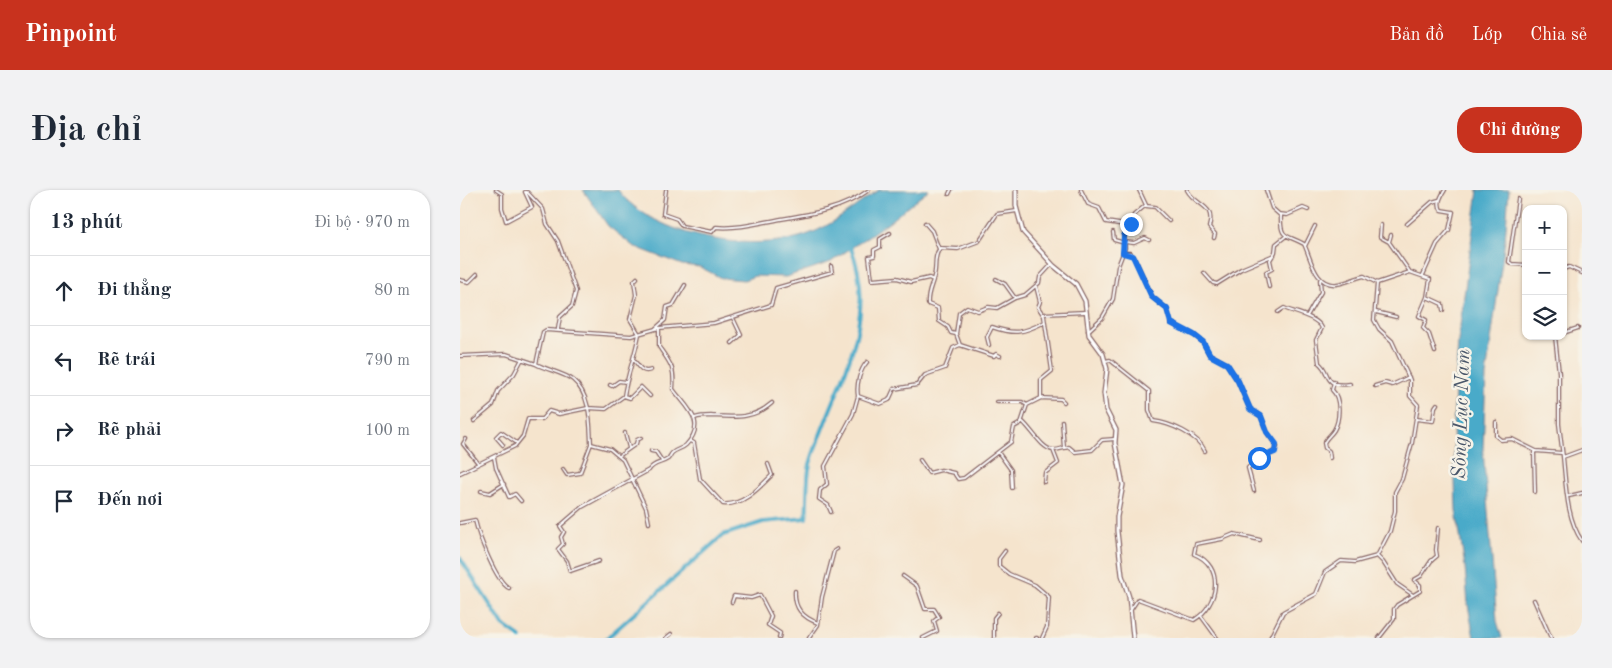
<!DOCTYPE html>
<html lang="vi">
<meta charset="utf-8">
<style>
body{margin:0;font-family:"Old Standard TT",serif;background:#f2f2f3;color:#1f2937}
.controls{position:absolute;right:15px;top:15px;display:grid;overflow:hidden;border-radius:10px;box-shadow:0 1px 4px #0004}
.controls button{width:45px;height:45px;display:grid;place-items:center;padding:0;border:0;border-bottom:1px solid #e0e1e3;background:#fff;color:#1f2937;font:25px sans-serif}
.stop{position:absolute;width:15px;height:15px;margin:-11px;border:4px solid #1a73e8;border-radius:50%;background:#fff}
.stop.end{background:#1a73e8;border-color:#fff;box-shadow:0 1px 5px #0008}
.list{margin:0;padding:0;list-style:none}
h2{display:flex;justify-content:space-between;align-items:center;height:65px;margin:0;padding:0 20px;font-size:21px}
h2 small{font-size:16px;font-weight:400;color:#747a83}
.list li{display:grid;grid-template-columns:32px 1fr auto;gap:15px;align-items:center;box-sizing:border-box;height:70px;padding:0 20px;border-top:1px solid #e0e1e3}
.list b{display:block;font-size:19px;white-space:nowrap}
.list em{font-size:16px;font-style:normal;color:#747a83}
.icon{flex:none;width:28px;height:28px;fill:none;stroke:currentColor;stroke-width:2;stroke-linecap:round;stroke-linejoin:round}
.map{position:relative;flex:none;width:1122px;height:448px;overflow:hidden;border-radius:20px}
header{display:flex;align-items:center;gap:30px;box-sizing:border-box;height:70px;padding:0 25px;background:#c8321e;color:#fff}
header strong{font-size:24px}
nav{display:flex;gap:28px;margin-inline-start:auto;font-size:18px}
.intro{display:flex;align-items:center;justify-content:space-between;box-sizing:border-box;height:120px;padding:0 30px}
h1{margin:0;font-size:35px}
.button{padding:12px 22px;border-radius:20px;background:#c8321e;color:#fff;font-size:18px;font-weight:700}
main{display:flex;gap:30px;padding:0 30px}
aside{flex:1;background:#fff;border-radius:20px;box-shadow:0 1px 4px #0004}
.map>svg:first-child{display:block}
.water{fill:#4aaac9;stroke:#4a647a}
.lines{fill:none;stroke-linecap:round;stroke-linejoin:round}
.river{stroke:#4aaac9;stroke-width:4}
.minor-casing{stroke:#866464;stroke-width:4.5}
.tertiary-casing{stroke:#866464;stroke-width:5.5}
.minor{stroke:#fff;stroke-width:2}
.tertiary{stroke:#fff;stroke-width:3}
.route{stroke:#1a73e8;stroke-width:6}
.labels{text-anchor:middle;stroke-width:5;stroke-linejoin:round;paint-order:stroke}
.water-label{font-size:20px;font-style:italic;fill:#4a576a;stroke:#f7f3e8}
</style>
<header>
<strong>Pinpoint</strong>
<nav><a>Bản đồ</a><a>Lớp</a><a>Chia sẻ</a></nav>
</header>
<div class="intro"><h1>Địa chỉ</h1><a class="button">Chỉ đường</a></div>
<main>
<aside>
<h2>13 phút<small>Đi bộ · 970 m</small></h2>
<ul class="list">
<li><svg class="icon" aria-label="ahead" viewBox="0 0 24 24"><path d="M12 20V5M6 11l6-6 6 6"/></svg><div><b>Đi thẳng</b></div><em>80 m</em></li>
<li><svg class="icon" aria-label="left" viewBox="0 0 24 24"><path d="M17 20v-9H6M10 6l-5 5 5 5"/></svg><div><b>Rẽ trái</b></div><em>790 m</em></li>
<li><svg class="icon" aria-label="right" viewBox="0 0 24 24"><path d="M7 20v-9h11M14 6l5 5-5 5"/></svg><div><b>Rẽ phải</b></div><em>100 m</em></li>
<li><svg class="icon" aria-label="arrive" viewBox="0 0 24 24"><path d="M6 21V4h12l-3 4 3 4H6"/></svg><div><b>Đến nơi</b></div></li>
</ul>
</aside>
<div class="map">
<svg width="1122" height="448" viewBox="0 0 1122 448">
<rect width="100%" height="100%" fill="#f7f3e8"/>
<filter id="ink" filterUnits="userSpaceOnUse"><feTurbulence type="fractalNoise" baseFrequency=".02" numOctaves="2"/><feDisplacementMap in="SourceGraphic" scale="10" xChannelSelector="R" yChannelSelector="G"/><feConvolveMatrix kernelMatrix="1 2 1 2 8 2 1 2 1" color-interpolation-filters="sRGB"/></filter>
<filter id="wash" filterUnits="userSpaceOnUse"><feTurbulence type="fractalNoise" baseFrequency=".0096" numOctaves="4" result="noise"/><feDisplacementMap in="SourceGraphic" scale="20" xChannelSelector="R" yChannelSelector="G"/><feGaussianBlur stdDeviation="1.12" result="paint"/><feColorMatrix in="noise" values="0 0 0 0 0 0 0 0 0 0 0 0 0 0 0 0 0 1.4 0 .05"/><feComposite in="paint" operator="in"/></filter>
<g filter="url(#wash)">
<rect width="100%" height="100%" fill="#f5e4cd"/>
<path class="water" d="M123 0H158C194 48 297 65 351 43 369 36 385 24 400 13 406 9 413 3 419 0 429 0 457 0 469 0L430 31 371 72 326 87 295 86 284 90 261 88 240 77 222 75 173 56 148 36Z
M1018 0H1049L1045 50 1026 186 1023 260 1037 431 1042 448H1014L1008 415 1005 377 996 320 993 236 998 151Z"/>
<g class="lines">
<path class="river" d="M0 368 43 435 61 448
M147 448 263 345 303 332 346 328C348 311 346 290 350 274 371 203 423 133 390 56"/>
</g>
</g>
<g filter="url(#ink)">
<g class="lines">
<defs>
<path id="minor" d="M36 0 42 4V18L46 31 72 17 65 2H67L83 19 87 34 98 51 116 101 112 116 100 127 98 139
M206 0 203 24 217 29 222 36 252 42 256 37C279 39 299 33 321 29 352 24 383 19 409 0
M621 0 628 14 639 18 646 32 665 35 668 39
M727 0C736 17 756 14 749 37L755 44 754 48
M806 0 812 18 821 26C820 50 827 44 844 54 851 68 855 97 877 94 886 93 895 88 904 86L917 93 950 82 970 89 967 107 959 126 966 130 963 138 969 144 975 162
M489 4 491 0
M1058 9 1049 72 1052 74 1066 75
M686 16 695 17 709 31
M819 24 827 25 843 18 848 20
M465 33 472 41 479 59
M947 34 972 12 979 10
M921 35 920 47 929 52
M653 42 654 50 665 53
M430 43 420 49V57L414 60V66L409 67 412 90 437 88 451 92 469 88 473 90
M931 45 929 52 950 82
M665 52 674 53 685 48 689 50
M845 56 855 36
M663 63H670L674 67 692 107 707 119 711 133 734 145 743 152 749 164 767 174 778 191 790 219 801 226 807 242 817 257C813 267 797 267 788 278L794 301
M1103 79 1109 77 1122 83
M744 83 753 93 757 94 781 79 814 65
M963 85 977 54 989 40 993 22 981 20C977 13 981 6 985 0
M536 89 545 94 555 108
M0 90 9 92 17 84
M809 97 806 82 812 79 810 70 815 62 816 54 826 46
M967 107 982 114 983 120
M818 122 824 118C835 123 857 127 862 138L856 150 859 173C871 182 862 198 890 194
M916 122 936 127
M583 124 625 122
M847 126 861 102 860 90
M195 139 205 130 207 117 213 115 225 95
M628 141 642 128 653 109 658 76 665 58 664 46 674 25 686 15 679 0
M1103 143 1118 138
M496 144 491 143 488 137 479 131 478 118 468 114C467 103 472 96 474 86 477 76 473 67 480 58L498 59 519 51 537 24 557 21
M1095 146 1099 183V234L1103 267 1122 260
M272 153 281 145 273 128
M529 155 527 147 532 137C555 145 563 143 585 132
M0 166 46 164 76 174 83 142 86 140 171 146 199 138 254 133 311 115 316 98 372 82 371 76
M540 166 536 164 534 166 500 155 496 144 499 123 507 117 518 121 528 117 537 118 555 108 565 105 579 93 580 87 592 74
M173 169C179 175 181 184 191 180
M645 171 650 170 689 201V220L693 231C710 233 738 245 745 261
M76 174C87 180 104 183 113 190 131 205 130 233 131 254L150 259 163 270 186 318 189 333
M150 195 152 196 159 191 166 192
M915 196 925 193 932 195 949 187
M164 206 170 208 181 197 190 206
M398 206C396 194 400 180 407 172
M581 208 601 209 604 212
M537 212H562L567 215
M235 228C240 226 245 226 251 226 273 227 293 230 312 213
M956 229 973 231 975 217 977 214
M14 231 33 215 38 201 54 184 62 169
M602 231 604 258
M563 232C572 240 582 259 593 260 598 260 604 258 609 257L615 262 632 260 642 250 655 249
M1036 232V246L1041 250 1052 249 1076 261 1102 263
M165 243 169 258
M6 249 3 254 18 273
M230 251 234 253 240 289 263 314C283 316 299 298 312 285L308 274
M43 255 36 247 41 242 57 253
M191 261 196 262 202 271
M538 262 551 280 552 298
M159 266 176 254 177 250 181 248
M34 267 36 278 49 307 55 304 61 311
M1103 267C1106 294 1106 328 1122 351
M870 268 869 261 865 258 864 253C866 248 871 245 874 240 880 230 881 208 872 200L874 192
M460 270 469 283 481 280 494 283 498 289 504 288 551 252 554 237 561 233 567 215 581 208V190L592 181 584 126 578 117 580 112 576 96
M103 279 107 285 120 283 131 254
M0 283 55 256 63 246 68 229H82L89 221 99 224 128 218 146 219 164 206C167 185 175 166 179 144L170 129 176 105 174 91 177 88
M584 292 585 283 598 273 593 260
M21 301 30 303 44 294
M1075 302 1074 262 1076 261
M1109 306 1122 303
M371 322 368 315 359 309 360 300 367 294 365 276 393 224 398 206 420 214 429 210 434 199 457 195 465 185 485 178 493 158 500 155
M0 333 15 330C18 344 36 392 49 398
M545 361 539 369V376L549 384 575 395 589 407 587 437 582 448
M917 366 923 372 937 394 953 405
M139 371 110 381 107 371 98 359 103 354 101 347 104 342 100 336 122 317 189 280C194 272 201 274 208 269 209 268 211 264 212 263 216 259 222 259 226 255 248 232 226 217 213 199 215 178 211 174 199 157V138
M443 386 457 396 465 419H474L479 427 474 431 477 441 463 448
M335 401C334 418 342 427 358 433
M1074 410 1091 448
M272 412 274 406 291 408 300 405 311 426 308 435 320 443 319 448
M670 421 678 409 734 430C759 415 765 376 734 364L736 354 762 349 774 344 800 350
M741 426 757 448
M206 448 211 444
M349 448 358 435 362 407 374 361 377 359
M534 448V428L538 423
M576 448H577
M810 448 823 422 856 404 865 382 881 371 895 372 917 366 930 341 935 321V302L942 289 952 253 958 215 950 206V190L932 151 919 139 914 130 917 93
M919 448 934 429V419L937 415 960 401V395L954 390 961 386 971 371 977 366 976 360 978 338"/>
<path id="tertiary" d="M556 0V16L563 42 594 76 616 94 625 111 629 145 643 164 647 179 644 203 646 220 656 240 655 253 663 295 657 327V341L662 385 669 407 673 448"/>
</defs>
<use href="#minor" class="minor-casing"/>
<use href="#tertiary" class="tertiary-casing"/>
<use href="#minor" class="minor"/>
<use href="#tertiary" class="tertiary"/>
</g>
</g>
<g class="lines" filter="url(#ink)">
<path class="route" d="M671 34 664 46 663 63 673 66 692 107 707 119 711 133 734 145 743 152 750 165 767 174 778 191 790 219 801 226 807 242 816 254 815 262 799 268"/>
</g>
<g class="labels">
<g class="water-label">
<text transform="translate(1000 224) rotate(-88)" y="7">Sông Lục Nam</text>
</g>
</g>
</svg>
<div class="controls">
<button>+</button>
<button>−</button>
<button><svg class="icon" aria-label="layers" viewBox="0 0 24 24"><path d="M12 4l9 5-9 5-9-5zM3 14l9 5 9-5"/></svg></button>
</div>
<div class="stop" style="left:799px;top:268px"></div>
<div class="stop end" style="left:671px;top:34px"></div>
</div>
</main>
